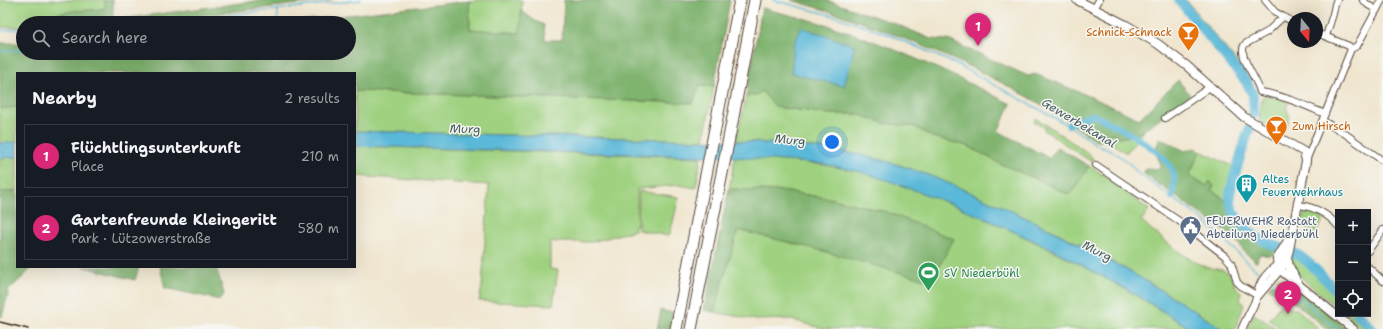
<!DOCTYPE html>
<meta charset="utf-8">
<style>
body{margin:0;font-family:"Shantell Sans",sans-serif;background:#20242c;color:#f1f3f6}
.controls{position:absolute;right:12px;bottom:12px;display:grid;overflow:hidden;border-radius:0px;box-shadow:0 4px 16px #0002}
.controls button{width:36px;height:36px;display:grid;place-items:center;padding:0;border:0;border-bottom:1px solid #363941;background:#171b24;color:#f1f3f6;font:20px sans-serif}
.compass{position:absolute;left:1287px;top:12px;width:36px;height:36px;border-radius:50%;background:#171b24;box-shadow:0 4px 16px #0002;rotate:162deg}
.you{position:absolute;left:832px;top:142px;width:14px;height:14px;margin:-10px;border:3px solid #fff;border-radius:50%;background:#1a73e8;box-shadow:0 0 0 6px #1a73e833}
.badge{display:grid;place-items:center;width:26px;height:26px;border-radius:50%;background:#db2777;color:#fff;font-size:13px;font-weight:700}
.pin{position:absolute;translate:-50% -33px;filter:drop-shadow(0 1px 2px #0008)}
.pin::after{content:'';position:absolute;top:21px;width:14px;height:12px;background:inherit;clip-path:polygon(0 0,100% 0,50% 100%)}
.list{margin:0;padding:0;list-style:none}
h2{display:flex;justify-content:space-between;align-items:center;height:52px;margin:0;padding:0 16px;font-size:17px}
h2 small{font-size:13px;font-weight:400;color:#9ea1a6}
.list li{display:grid;grid-template-columns:26px 1fr auto;gap:12px;align-items:center;box-sizing:border-box;height:64px;margin:0 8px 8px;padding:0 8px;border:1px solid #363941;border-radius:0px}
.list b{display:block;font-size:15px;white-space:nowrap}
.list p{margin:0;font-size:13px;white-space:nowrap;color:#9ea1a6}
.list em{font-size:13px;font-style:normal;color:#9ea1a6}
.icon{flex:none;width:22px;height:22px;fill:none;stroke:currentColor;stroke-width:2;stroke-linecap:round;stroke-linejoin:round}
.map{position:relative;flex:none;width:1383px;height:329px;overflow:hidden}
.search{position:absolute;background:#171b24;box-shadow:0 4px 16px #0002;left:16px;top:16px;width:340px;height:44px;display:flex;align-items:center;gap:10px;box-sizing:border-box;padding:0 14px;border-radius:22px;color:#9ea1a6;font-size:15px}
.panel{position:absolute;background:#171b24;box-shadow:0 4px 16px #0002;left:16px;top:72px;width:340px;height:196px;border-radius:0px}
.map>svg:first-child{display:block}
.green{fill:#9fd180;stroke:#6d7e4f}
.forest{fill:#7fb36e;stroke:#5d6e46}
.water{fill:#5ab8d8;stroke:#4a717b}
.lines{fill:none;stroke-linecap:round;stroke-linejoin:round}
.stream{stroke:#5ab8d8;stroke-width:1.5}
.canal{stroke:#5ab8d8;stroke-width:6}
.river{stroke:#5ab8d8;stroke-width:10}
.minor-casing{stroke:#564639;stroke-width:8}
.tertiary-casing{stroke:#564639;stroke-width:9}
.secondary-casing{stroke:#564639;stroke-width:10}
.motorway-casing{stroke:#564639;stroke-width:13}
.minor{stroke:#fff;stroke-width:6}
.tertiary{stroke:#fff;stroke-width:7}
.secondary{stroke:#fff;stroke-width:8}
.motorway{stroke:#fff;stroke-width:11}
.rail{stroke:#3b2a1e;stroke-width:1.5}
.labels{text-anchor:middle;stroke-width:3;stroke-linejoin:round;paint-order:stroke}
.food-label{font-size:11px;fill:#c56008;stroke:#f6f6f2;text-anchor:end}
.culture-label{font-size:11px;fill:#0d838f;stroke:#f6f6f2;text-anchor:start}
.service-label{font-size:11px;fill:#4e5e75;stroke:#f6f6f2;text-anchor:start}
.leisure-label{font-size:11px;fill:#27864d;stroke:#f6f6f2;text-anchor:start}
.water-label{font-size:12px;font-style:italic;fill:#465c5f;stroke:#f6f6f2}
</style>
<div class="map">
<svg width="1383" height="329" viewBox="0 0 1383 329">
<rect width="100%" height="100%" fill="#f6f6f2"/>
<filter id="ink" filterUnits="userSpaceOnUse"><feTurbulence type="fractalNoise" baseFrequency=".025" numOctaves="2"/><feDisplacementMap in="SourceGraphic" scale="8" xChannelSelector="R" yChannelSelector="G"/><feConvolveMatrix kernelMatrix="1 2 1 2 8 2 1 2 1" color-interpolation-filters="sRGB"/></filter>
<filter id="wash" filterUnits="userSpaceOnUse"><feTurbulence type="fractalNoise" baseFrequency=".012" numOctaves="4" result="noise"/><feDisplacementMap in="SourceGraphic" scale="16" xChannelSelector="R" yChannelSelector="G"/><feGaussianBlur stdDeviation="0.9" result="paint"/><feColorMatrix in="noise" values="0 0 0 0 0 0 0 0 0 0 0 0 0 0 0 0 0 1.4 0 .05"/><feComposite in="paint" operator="in"/></filter>
<g filter="url(#wash)">
<rect width="100%" height="100%" fill="#f0e6cf"/>
<path class="green" d="M0 0H105V9L72 11 57 14 45 23H23V27H0Z
M477 0H522L520 33 470 29 469 1Z
M1182 0H1186L1245 72 1256 91V94L1243 74Z
M700 86H714L704 140 355 131V91L692 103Z
M762 91 776 107 830 114H857L884 123 916 127 932 137 968 146 999 163 1043 182 1068 194 1072 193 1089 166 1104 175 1149 210 1141 221C1159 236 1179 254 1201 265 1208 269 1221 268 1227 272 1234 277 1233 287 1241 292L1240 298 1244 305 1235 329H1222C1150 280 1073 238 992 202 958 187 922 171 885 161 837 148 786 144 736 141L746 96 756 95Z
M1273 96 1289 102 1286 108 1290 117 1283 133 1259 121 1262 97Z
M17 107V142L0 143V109Z
M1036 118 1085 151 1092 157 1093 160 1090 161 1044 130 1045 128 1034 122Z
M1144 130 1126 153 1113 144 1111 145 1102 139 1112 133C1124 140 1133 137 1144 130Z
M355 146 701 157 696 188 679 185 637 189V225H635V230L592 242H550V269L558 270 553 305 479 301 482 286 489 185 355 176Z
M1200 151 1235 167 1228 194V204L1221 196 1211 190 1210 182 1207 187 1189 176Z
M17 157V191L0 192V158Z
M735 157C777 160 820 162 861 172 904 183 946 201 986 219 1057 251 1126 287 1191 329H825L788 319 756 320 714 312 738 230 804 246 887 212 833 199 782 191 729 189Z
M639 191 679 197 670 234 668 236 638 230Z
M1306 210C1313 210 1319 214 1324 218L1316 233 1300 226Z
M1293 250 1306 257 1338 289V308C1327 299 1301 280 1294 268 1291 263 1292 255 1293 250Z
M1280 278 1292 285 1317 303 1305 298 1276 279Z
M1283 302 1292 309H1297L1319 329H1281L1269 319Z
M1254 314 1277 329H1247Z
M1345 314H1362L1376 329H1361Z"/>
<path class="forest" d="M105 0H113V20L257 1 276 0H332L136 23H45L57 14 72 11 104 9Z
M564 0H730L714 86H700L693 103 355 91V73H17V107L0 109V43H23V53H349V23H280L469 1 470 29 520 33 521 10 535 21 544 25 545 40H562Z
M791 0H824L835 3 896 24 931 39 948 40 1028 76 1035 74 1091 97 1139 119 1178 80 1190 95 1144 130 1133 136 1119 137 1112 133 1099 142C1077 128 1055 112 1032 99 956 57 875 23 791 0Z
M762 8C784 14 806 18 827 25 891 45 951 74 1011 104L998 131 1049 158 1057 147 1089 166 1072 193 1068 194 1043 182 999 163 968 146 932 137 916 127 884 123 857 114H830L776 107 762 91 756 95 746 96Z
M1159 138 1185 151 1195 148 1200 151 1189 176 1206 186 1210 181 1214 186 1211 190C1217 194 1224 198 1228 204 1230 209 1231 214 1235 218 1245 232 1260 243 1277 248L1273 255 1270 256 1260 254 1258 257 1257 262H1255L1253 258 1245 253 1240 245 1226 232 1143 173 1146 169H1159L1161 164C1159 160 1155 153 1156 148 1157 144 1159 142 1159 138Z
M729 189 782 191 833 199 887 212 954 239 931 281 804 246 738 230 714 312 704 310Z
M17 191V267H33L9 290 2 317 0 316V192Z
M84 267H139L135 280Z
M160 267H216L224 294 220 300 165 288Z
M1282 282 1305 298 1317 303 1347 329H1327L1289 298 1268 288 1272 283 1279 286Z
M661 310 673 313 670 329H657Z"/>
<path class="water" d="M801 27 855 46 844 86 791 73 794 45Z
M355 131 736 141C786 144 837 148 885 161 922 171 958 187 992 202 1072 238 1150 280 1222 329H1191L1135 294 1050 248 957 206 895 183 861 172 823 164 735 157 355 146Z
M17 142V157L0 158V143Z"/>
<g class="lines">
<path class="stream" d="M773 0 831 15 890 35 956 64 1068 125 1100 147 1111 150 1130 164 1139 174 1202 219 1256 270 1264 275
M160 23 361 0
M277 23 278 11
M0 30 23 29
M0 51 23 50
M1274 281 1304 301 1338 329"/>
<path class="canal" d="M1068 125 1085 117 1094 115C1116 126 1168 150 1174 176 1175 182 1173 191 1172 197"/>
<path class="river" d="M1179 0 1247 83 1253 95 1254 114
M1250 127C1245 141 1241 154 1237 168 1234 177 1231 185 1230 195 1229 217 1251 236 1270 244 1279 248 1290 250 1298 255 1313 264 1326 281 1338 293
M1358 314 1372 329"/>
</g>
</g>
<g filter="url(#ink)">
<g class="lines">
<defs>
<path id="minor" d="M1265 0 1275 12 1293 22
M1363 0 1368 5 1377 10
M1094 9 1099 0
M1283 17 1267 32 1245 44C1236 55 1258 79 1260 92 1283 95 1304 105 1325 114
M1317 33 1349 46 1351 49
M1326 36 1333 14 1335 4 1337 0
M1165 118 1210 87
M1323 121 1344 133 1383 161
M1306 161 1351 49 1357 46 1382 0
M1096 165 1185 225 1225 256 1231 263 1237 282 1241 286 1258 296
M1299 205C1315 207 1327 213 1338 226
M1368 251 1383 230
M1368 267 1383 281"/>
<path id="tertiary" d="M1258 296 1280 270
M1242 329C1246 318 1253 308 1257 297 1258 294 1258 291 1259 288 1262 278 1269 271 1277 265"/>
<path id="secondary" d="M1077 0 1126 25 1158 44 1187 66 1244 117 1304 152 1306 161 1289 250 1287 257 1280 270
M1290 237 1277 259 1278 268 1353 329
M1287 257 1289 266 1296 280"/>
<path id="motorway" d="M676 329 740 0
M691 329 730 133 755 0"/>
</defs>
<use href="#minor" class="minor-casing"/>
<use href="#tertiary" class="tertiary-casing"/>
<use href="#secondary" class="secondary-casing"/>
<use href="#motorway" class="motorway-casing"/>
<use href="#minor" class="minor"/>
<use href="#tertiary" class="tertiary"/>
<use href="#secondary" class="secondary"/>
<use href="#motorway" class="motorway"/>
<path class="rail" d="M0 322 28 329"/>
</g>
</g>
<defs>
<symbol id="bar-pin" viewBox="-11 -11 22 30"><path d="M0 17L-7.5 6A9.5 9.5 0 1 1 7.5 6Z" fill="#e8710a" stroke="#f6f6f2"/><path d="M-6-5H6L.8 .8V4.5H3.5V6h-7V4.5H-.8V.8Z" fill="#fff"/></symbol>
<symbol id="building-pin" viewBox="-11 -11 22 30"><path d="M0 17L-7.5 6A9.5 9.5 0 1 1 7.5 6Z" fill="#0f9aa8" stroke="#f6f6f2"/><path d="M-4-6H4V6H1V3H-1V6H-4ZM-2.5-4.3h1.7v1.8h-1.7ZM.8-4.3h1.7v1.8H.8ZM-2.5-1h1.7V.8h-1.7ZM.8-1h1.7V.8H.8Z" fill="#fff"/></symbol>
<symbol id="civic-pin" viewBox="-11 -11 22 30"><path d="M0 17L-7.5 6A9.5 9.5 0 1 1 7.5 6Z" fill="#5c6f8a" stroke="#f6f6f2"/><path d="M-.6-6.5H3V-4.5H.6V-3L4-1V1h2V6H-6V1h2V-1L-.6-3ZM-1.2 2.5V6h2.4V2.5Z" fill="#fff"/></symbol>
<symbol id="stadium-pin" viewBox="-11 -11 22 30"><path d="M0 17L-7.5 6A9.5 9.5 0 1 1 7.5 6Z" fill="#2e9e5b" stroke="#f6f6f2"/><path d="M0-5a6.5 5 0 1 0 0 10a6.5 5 0 1 0 0-10ZM-3.5-1.8h7v3.6h-7Z" fill="#fff"/></symbol>
</defs>
<g fill-rule="evenodd">
<use href="#bar-pin" x="1176" y="20" width="25" height="34"/>
<use href="#bar-pin" x="1264" y="114" width="25" height="34"/>
<use href="#building-pin" x="1234" y="172" width="25" height="34"/>
<use href="#civic-pin" x="1178" y="214" width="25" height="34"/>
<use href="#stadium-pin" x="916" y="260" width="25" height="34"/>
</g>
<g class="labels">
<g class="food-label">
<text x="1172" y="36">Schnick-Schnack</text>
<text x="1292" y="130" text-anchor="start">Zum Hirsch</text>
</g>
<g class="culture-label">
<text x="1262" y="183">Altes<tspan x="1262" dy="13">Feuerwehrhaus</tspan></text>
</g>
<g class="service-label">
<text x="1206" y="225">FEUERWEHR Rastatt<tspan x="1206" dy="13">Abteilung Niederbühl</tspan></text>
</g>
<g class="leisure-label">
<text x="944" y="277">SV Niederbühl</text>
</g>
<g class="water-label">
<text transform="translate(1079 123) rotate(31)" y="4">Gewerbekanal</text>
<text transform="translate(465 129) rotate(2)" y="4">Murg</text>
<text transform="translate(790 140) rotate(6)" y="4">Murg</text>
<text transform="translate(1097 251) rotate(27)" y="4">Murg</text>
</g>
</g>
</svg>
<div class="controls">
<button>+</button>
<button>−</button>
<button><svg class="icon" aria-label="locate" viewBox="0 0 24 24"><circle cx="12" cy="12" r="6"/><path d="M12 2v4M12 18v4M2 12h4M18 12h4"/></svg></button>
</div>
<svg class="compass" viewBox="-18 -18 36 36"><path d="M0-13l5 13h-10z" fill="#e53935"/><path d="M0 13l5-13h-10z" fill="#9ea1a6"/></svg>
<div class="you"></div>
<div class="pin badge" style="left:978px;top:46px">1</div>
<div class="pin badge" style="left:1288px;top:314px">2</div>
<div class="search"><svg class="icon" aria-label="search" viewBox="0 0 24 24"><circle cx="10" cy="10" r="6"/><path d="M15 15l6 6"/></svg>Search here</div>
<section class="panel">
<h2>Nearby<small>2 results</small></h2>
<ul class="list">
<li><span class="badge">1</span><div><b>Flüchtlingsunterkunft</b><p>Place</p></div><em>210 m</em></li>
<li><span class="badge">2</span><div><b>Gartenfreunde Kleingeritt</b><p>Park · Lützowerstraße</p></div><em>580 m</em></li>
</ul>
</section>
</div>
